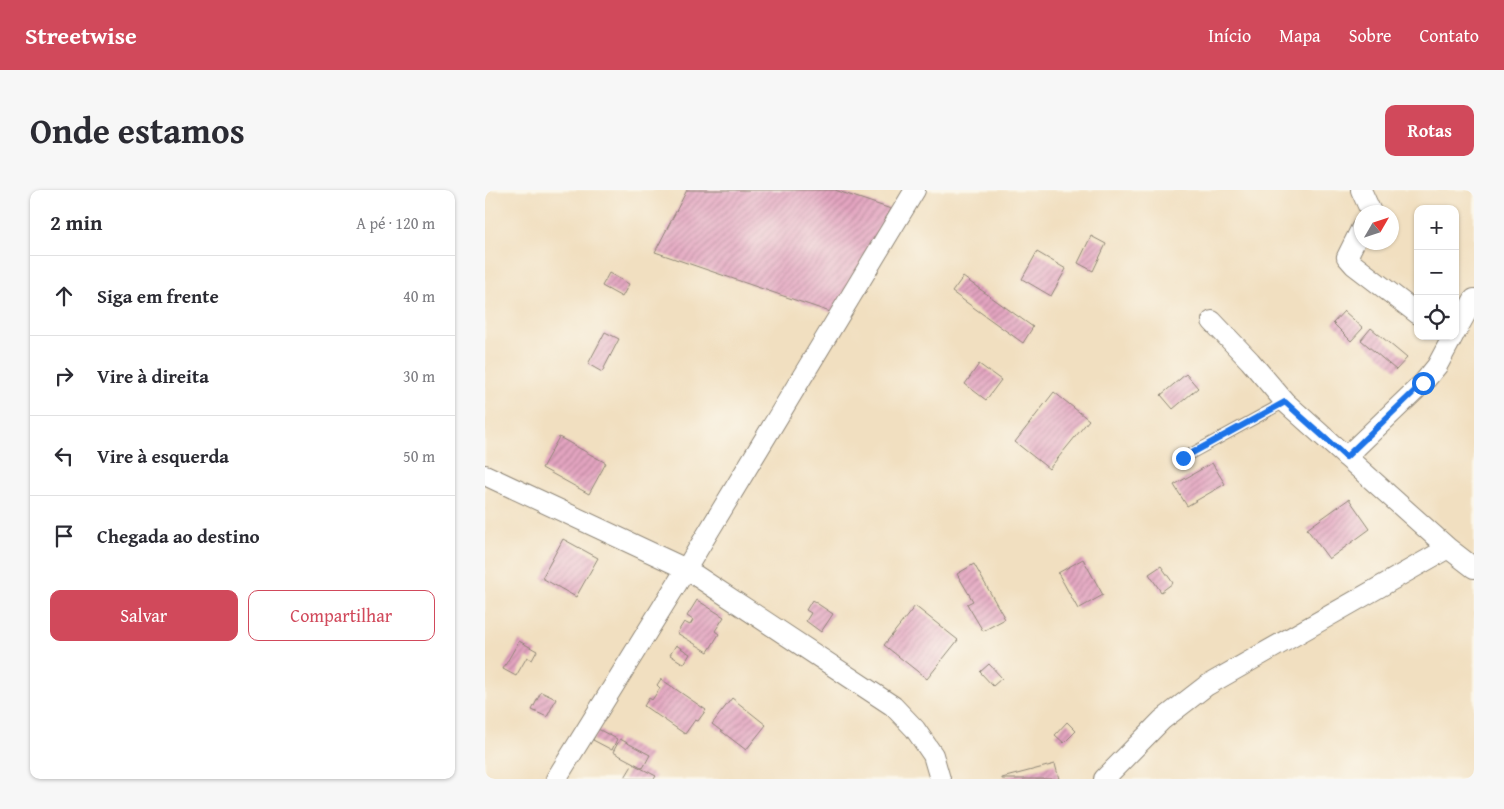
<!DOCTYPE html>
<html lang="pt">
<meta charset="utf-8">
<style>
body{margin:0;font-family:"Gentium Book Plus",serif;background:#f7f7f7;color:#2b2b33}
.controls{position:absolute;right:15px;top:15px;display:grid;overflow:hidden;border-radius:10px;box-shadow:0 1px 4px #0004}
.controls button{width:45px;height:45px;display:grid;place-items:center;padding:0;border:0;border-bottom:1px solid #e1e1e2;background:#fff;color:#2b2b33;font:25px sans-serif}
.compass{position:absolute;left:869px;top:15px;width:45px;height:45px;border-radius:50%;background:#fff;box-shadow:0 1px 4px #0004;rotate:51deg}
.stop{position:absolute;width:15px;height:15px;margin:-11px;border:4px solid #1a73e8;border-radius:50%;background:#fff}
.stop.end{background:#1a73e8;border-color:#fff;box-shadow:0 1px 5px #0008}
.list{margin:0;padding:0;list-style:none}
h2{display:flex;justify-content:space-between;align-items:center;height:65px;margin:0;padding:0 20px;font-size:21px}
h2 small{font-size:16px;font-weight:400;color:#7c7c81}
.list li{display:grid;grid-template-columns:32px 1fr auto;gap:15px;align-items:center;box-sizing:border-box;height:80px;padding:0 20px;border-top:1px solid #e1e1e2}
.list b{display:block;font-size:19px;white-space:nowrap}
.list em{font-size:16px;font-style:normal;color:#7c7c81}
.actions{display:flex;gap:10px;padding:15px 20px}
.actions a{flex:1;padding:11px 0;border:1px solid #d1495b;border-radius:10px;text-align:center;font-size:18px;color:#d1495b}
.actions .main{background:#d1495b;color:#fff}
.icon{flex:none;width:28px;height:28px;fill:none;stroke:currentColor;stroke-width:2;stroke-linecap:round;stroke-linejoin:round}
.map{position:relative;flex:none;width:989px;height:589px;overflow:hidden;border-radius:10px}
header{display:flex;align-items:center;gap:30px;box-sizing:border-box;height:70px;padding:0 25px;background:#d1495b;color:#fff}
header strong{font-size:24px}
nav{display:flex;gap:28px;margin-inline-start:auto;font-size:18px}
.intro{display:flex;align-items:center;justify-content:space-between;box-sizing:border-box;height:120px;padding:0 30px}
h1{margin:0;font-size:35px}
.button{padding:12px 22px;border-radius:10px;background:#d1495b;color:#fff;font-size:18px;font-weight:700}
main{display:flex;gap:30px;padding:0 30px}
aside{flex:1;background:#fff;border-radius:10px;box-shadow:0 1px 4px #0004}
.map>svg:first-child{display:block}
.building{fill:url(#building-hatch)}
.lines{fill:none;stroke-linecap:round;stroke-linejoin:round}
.lane-casing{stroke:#8e8576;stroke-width:12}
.street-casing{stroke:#8e8576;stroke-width:22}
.lane{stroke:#fff;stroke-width:10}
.street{stroke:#fff;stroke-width:20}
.route{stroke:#1a73e8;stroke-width:6}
</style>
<header>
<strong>Streetwise</strong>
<nav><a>Início</a><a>Mapa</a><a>Sobre</a><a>Contato</a></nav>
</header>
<div class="intro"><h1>Onde estamos</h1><a class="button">Rotas</a></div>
<main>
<aside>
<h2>2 min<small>A pé · 120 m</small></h2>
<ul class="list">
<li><svg class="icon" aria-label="ahead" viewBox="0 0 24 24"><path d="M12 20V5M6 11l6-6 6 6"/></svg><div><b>Siga em frente</b></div><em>40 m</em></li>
<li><svg class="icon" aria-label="right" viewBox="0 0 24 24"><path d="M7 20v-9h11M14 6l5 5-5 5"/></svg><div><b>Vire à direita</b></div><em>30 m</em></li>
<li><svg class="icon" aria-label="left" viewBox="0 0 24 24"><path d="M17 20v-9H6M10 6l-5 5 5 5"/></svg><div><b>Vire à esquerda</b></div><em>50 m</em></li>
<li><svg class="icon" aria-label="arrive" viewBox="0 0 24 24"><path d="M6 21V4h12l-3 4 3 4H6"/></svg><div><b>Chegada ao destino</b></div></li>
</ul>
<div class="actions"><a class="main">Salvar</a><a>Compartilhar</a></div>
</aside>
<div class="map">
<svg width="989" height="589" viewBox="0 0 989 589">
<defs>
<pattern id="building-hatch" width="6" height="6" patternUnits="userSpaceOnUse" patternTransform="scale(1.25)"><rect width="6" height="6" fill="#e3a4c0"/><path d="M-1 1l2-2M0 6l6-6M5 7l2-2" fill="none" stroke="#b8869c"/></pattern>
</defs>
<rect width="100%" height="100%" fill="#fbf7ec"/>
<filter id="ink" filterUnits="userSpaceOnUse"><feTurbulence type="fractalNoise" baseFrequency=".02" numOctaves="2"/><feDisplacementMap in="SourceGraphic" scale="10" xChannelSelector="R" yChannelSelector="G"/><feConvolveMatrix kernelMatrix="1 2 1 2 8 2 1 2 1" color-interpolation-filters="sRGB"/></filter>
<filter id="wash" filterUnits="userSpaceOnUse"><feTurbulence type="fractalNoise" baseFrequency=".0096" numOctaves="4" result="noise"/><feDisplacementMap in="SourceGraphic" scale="20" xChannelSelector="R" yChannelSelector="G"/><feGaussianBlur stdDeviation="1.12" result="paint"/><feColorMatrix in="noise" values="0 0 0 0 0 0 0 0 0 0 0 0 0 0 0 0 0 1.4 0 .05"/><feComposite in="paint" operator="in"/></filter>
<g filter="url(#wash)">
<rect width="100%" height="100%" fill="#f1dfc0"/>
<g id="blocks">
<path class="building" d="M202 0H350L406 19 348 123 170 62Z
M606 46 621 54 608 81 593 73Z
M552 62 581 79 566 106 537 89Z
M124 83 144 94 137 107 117 96Z
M478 87 548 137 538 153 467 102Z
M859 121 878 138 866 151 848 133Z
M886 138 922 168 911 180 876 150Z
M120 142 134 149 117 182 103 174Z
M494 174 516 190 501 210 480 194Z
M701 184 713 198 688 219 676 205Z
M569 202 604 230 564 279 530 252Z
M74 247 121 273 104 304 57 278Z
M727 273 740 294 702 316 689 295Z
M864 309 885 339 844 369 822 339Z
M78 349 113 368 91 407 57 388Z
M598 369 618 405 593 419 573 383Z
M489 374 520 429 498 441 482 414 488 411 472 384Z
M676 376 688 393 676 402 664 384Z
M212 410 239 427 230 441 234 444 223 462 192 443 199 432 205 435 208 430 202 426Z
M327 410 348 424 336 442 321 431 326 423 321 420Z
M430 416 473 450 442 489 399 455Z
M34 451 52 461 47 470 42 467 31 486 18 479Z
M191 455 205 464 199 474 185 465Z
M504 474 517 488 508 496 495 482Z
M176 489 221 520 213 531 210 530 200 544 159 516 164 508 167 510 175 498 172 495Z
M56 502 71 509 62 527 47 520Z
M247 508 281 535 261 560 227 534Z
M582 532 591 541 579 553 570 545Z
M113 539 132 549 127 560 108 550Z
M135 549 165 565 158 578 128 562Z
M148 574 171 586 169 589H139Z
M570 574 574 589H517V588Z"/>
</g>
</g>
<g filter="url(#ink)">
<use href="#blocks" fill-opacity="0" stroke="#8e8576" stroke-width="1"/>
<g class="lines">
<defs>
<path id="lane" d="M698 268 800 212"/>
<path id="street" d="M876 0 886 22
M876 39 862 67 869 75 933 124
M727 131 765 171 800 212 963 358 989 378
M970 143 989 109
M861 267 938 193 952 176 968 146
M0 285 201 379 408 516 430 539 448 565 455 589
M71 589 201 379 430 0
M619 589 677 530 721 496 963 358"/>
</defs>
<use href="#lane" class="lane-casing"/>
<use href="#street" class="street-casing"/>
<use href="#lane" class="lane"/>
<use href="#street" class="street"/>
</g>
</g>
<g class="lines" filter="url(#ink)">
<path class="route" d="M698 268 800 212 861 267 938 193"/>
</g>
</svg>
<div class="controls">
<button>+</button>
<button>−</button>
<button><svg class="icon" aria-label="locate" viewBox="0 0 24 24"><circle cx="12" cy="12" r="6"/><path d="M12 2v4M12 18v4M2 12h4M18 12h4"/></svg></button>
</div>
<svg class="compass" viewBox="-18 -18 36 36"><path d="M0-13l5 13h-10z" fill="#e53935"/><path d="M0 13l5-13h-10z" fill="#7c7c81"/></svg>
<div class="stop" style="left:938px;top:193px"></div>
<div class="stop end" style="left:698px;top:268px"></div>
</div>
</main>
